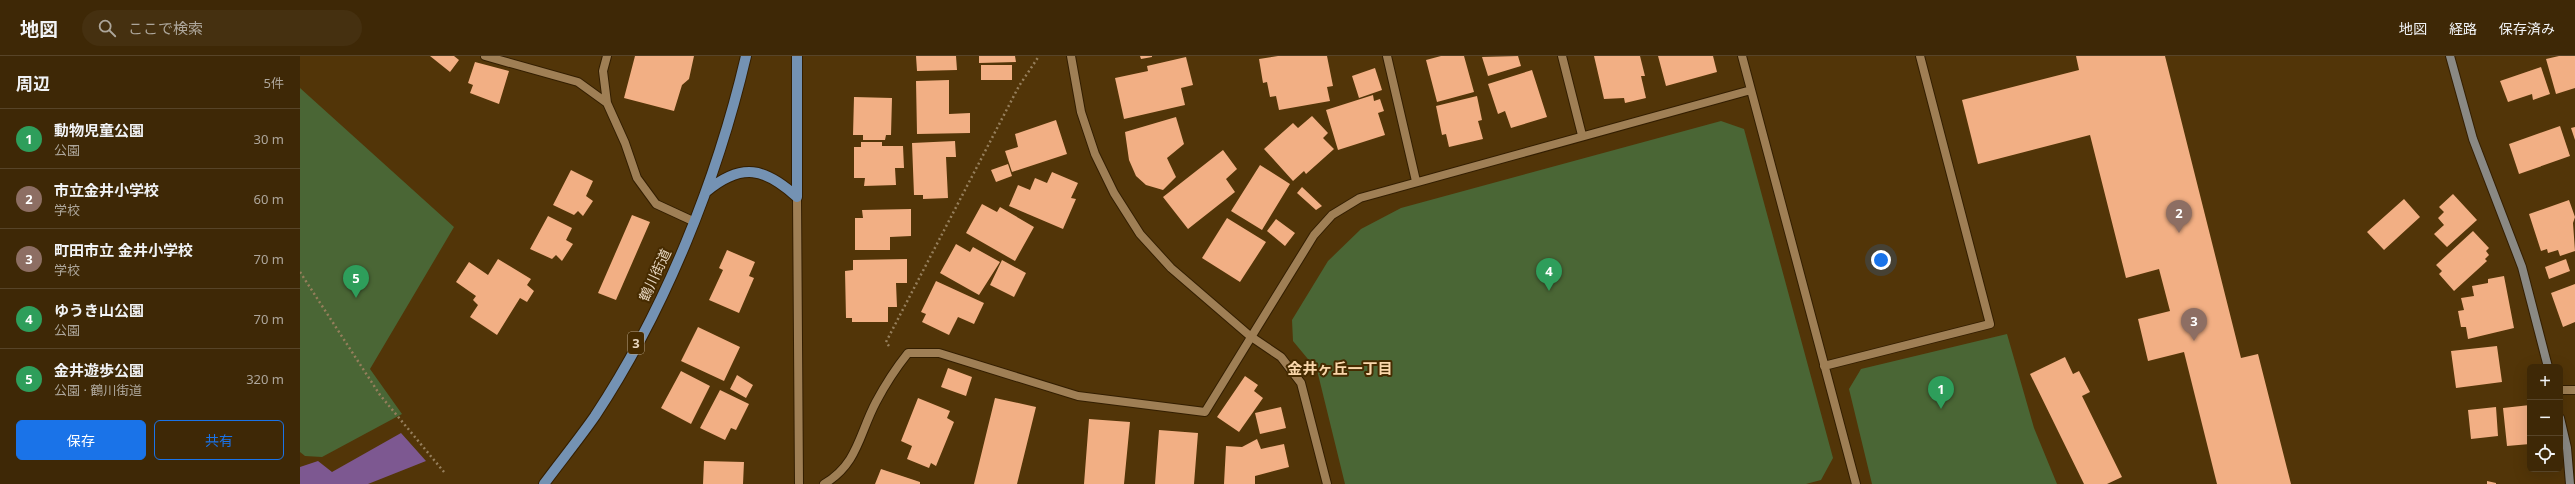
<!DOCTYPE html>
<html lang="ja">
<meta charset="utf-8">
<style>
body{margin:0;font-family:"Noto Sans","Noto Sans JP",sans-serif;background:#453010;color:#f1f3f6}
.controls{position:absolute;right:12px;bottom:12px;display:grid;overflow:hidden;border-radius:6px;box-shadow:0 4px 16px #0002}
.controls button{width:36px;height:36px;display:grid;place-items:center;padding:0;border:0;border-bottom:1px solid #574428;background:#3e2806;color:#f1f3f6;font:20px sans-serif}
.you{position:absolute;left:1581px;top:204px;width:14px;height:14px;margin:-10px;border:3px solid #fff;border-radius:50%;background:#1a73e8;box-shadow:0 0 0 6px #1a73e833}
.badge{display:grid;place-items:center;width:26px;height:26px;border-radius:50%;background:#1a73e8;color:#fff;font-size:13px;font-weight:700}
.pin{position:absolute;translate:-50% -33px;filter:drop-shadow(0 1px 2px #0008)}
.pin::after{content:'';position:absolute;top:21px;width:14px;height:12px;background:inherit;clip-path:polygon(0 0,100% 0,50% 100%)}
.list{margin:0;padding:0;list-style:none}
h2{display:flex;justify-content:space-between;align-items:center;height:52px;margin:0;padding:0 16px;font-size:17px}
h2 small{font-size:13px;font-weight:400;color:#ada69b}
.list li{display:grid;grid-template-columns:26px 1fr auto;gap:12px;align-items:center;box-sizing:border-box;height:60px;padding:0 16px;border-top:1px solid #574428}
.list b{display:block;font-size:15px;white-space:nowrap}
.list p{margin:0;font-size:13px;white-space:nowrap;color:#ada69b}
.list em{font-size:13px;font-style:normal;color:#ada69b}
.actions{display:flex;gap:8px;padding:12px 16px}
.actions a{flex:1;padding:9px 0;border:1px solid #1a73e8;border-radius:6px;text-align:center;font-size:14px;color:#1a73e8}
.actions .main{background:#1a73e8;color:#fff}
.icon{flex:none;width:22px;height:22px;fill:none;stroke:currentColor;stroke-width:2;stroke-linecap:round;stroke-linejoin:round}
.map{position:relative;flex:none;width:2275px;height:428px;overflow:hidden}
header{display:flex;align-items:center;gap:24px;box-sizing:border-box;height:56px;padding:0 20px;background:#3e2806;border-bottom:1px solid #574428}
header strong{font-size:19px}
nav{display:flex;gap:22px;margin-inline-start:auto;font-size:14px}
.search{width:280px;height:36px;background:#453010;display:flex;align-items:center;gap:10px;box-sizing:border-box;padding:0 14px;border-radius:22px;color:#ada69b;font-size:15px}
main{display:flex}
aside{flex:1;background:#3e2806}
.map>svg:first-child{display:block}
.green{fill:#4a6635}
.water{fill:#7d5891}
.building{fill:#f2af84}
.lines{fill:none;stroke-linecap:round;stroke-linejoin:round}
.lane-casing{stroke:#331e00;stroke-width:10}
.street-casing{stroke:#331e00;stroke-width:10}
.secondary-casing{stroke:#331e00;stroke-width:10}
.primary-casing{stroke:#331e00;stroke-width:12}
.path{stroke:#967f5c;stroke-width:2.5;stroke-dasharray:2 3;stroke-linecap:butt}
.lane{stroke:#9f7f55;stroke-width:8}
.street{stroke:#9f7f55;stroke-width:8}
.secondary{stroke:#8a8984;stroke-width:8}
.primary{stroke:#7492b3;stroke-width:10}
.labels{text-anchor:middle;stroke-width:4;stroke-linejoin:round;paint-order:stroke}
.shield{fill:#462b00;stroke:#b6a286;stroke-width:1}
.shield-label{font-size:13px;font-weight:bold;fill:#e6d5bf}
.street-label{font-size:14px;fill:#e6d5bf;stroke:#462b00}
.neighbourhood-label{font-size:15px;font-weight:bold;fill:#fad7ab;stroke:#462b00}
</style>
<header>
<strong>地図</strong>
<div class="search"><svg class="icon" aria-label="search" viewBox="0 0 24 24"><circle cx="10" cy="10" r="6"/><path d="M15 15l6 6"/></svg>ここで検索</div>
<nav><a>地図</a><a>経路</a><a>保存済み</a></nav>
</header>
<main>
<aside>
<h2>周辺<small>5件</small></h2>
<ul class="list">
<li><span class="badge" style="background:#2e9e5b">1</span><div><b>動物児童公園</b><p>公園</p></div><em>30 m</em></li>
<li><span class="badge" style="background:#8d6e63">2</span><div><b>市立金井小学校</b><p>学校</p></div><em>60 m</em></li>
<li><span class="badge" style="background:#8d6e63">3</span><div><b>町田市立 金井小学校</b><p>学校</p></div><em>70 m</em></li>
<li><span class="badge" style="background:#2e9e5b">4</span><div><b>ゆうき山公園</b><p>公園</p></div><em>70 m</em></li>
<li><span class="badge" style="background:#2e9e5b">5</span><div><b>金井遊歩公園</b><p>公園 · 鶴川街道</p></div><em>320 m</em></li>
</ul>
<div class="actions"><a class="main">保存</a><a>共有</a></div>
</aside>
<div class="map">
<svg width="2275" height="428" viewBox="0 0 2275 428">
<rect width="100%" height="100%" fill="#523508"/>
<path class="green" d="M0 32 154 171 70 313 102 358 22 401 5 400 0 396Z
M1421 65 1444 73 1533 402 1521 424 1506 428H1045L1017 314 993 285 992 264 1028 205 1061 173 1101 152Z
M1707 278 1734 372 1757 428H1572L1549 333 1561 313Z"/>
<path class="water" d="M101 377 126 405 68 428H0V411L18 405 32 416Z"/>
<path class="building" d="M130 0H154L159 4 150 16Z
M335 0H394L389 23 382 29 374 55 324 42Z
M616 0H656L657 14 617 15Z
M679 0H715L716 6 679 7Z
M840 0H852V1L841 3Z
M978 0H1027L1033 30 1027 31 1030 45 979 54 976 40 970 41 967 26 963 27 959 3Z
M1141 0H1164L1174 36 1137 46 1126 4Z
M1218 0 1221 10 1188 20 1182 1Z
M1294 0H1340L1345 20H1341L1346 42 1325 47 1324 42 1304 43Z
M1358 0H1413L1417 16 1366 30Z
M1776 0H1865L1941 302 1958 298 1991 428H1917L1884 296 1848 305 1838 263 1870 255 1859 213 1826 222 1790 79 1678 108 1662 44 1779 14Z
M2259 0H2275V32L2256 38 2246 3Z
M886 1 893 29 881 32 885 49 824 63 815 22 848 15 847 10Z
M175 6 209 15 199 48 170 37 173 29 168 27Z
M681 9H712V24H681Z
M2241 11 2250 38 2233 44 2232 38 2208 46 2200 25Z
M1075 12 1082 34 1059 42 1052 20Z
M1232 14 1247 61 1211 72 1205 55 1198 58 1188 28Z
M649 24V58L670 57V77L617 78 616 25Z
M1073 39 1074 45 1080 43 1084 55 1078 57 1085 79 1038 94 1026 54Z
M1177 40 1182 64 1178 65 1183 83 1149 91 1146 78 1142 79 1136 50Z
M554 41 592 42 591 79H586L585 84H563V79H553Z
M1012 60 1028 77 1023 82 1034 93 1006 118 1004 115 993 125 964 93 993 67 998 72Z
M876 61 884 88 867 102 876 121 863 134 846 129 836 120 829 104 825 76Z
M756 64 767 98 712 116 705 95 718 91 715 78Z
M2260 70 2270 100 2219 118 2209 88Z
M2275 71V84L2271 72Z
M655 85 656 101H646L648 142 623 143V139H614L612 87Z
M561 86H582V90H603L604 112H595L596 129 564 130 565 122H554V91H561Z
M923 94 937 113 926 123 935 136 888 173 863 141Z
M708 108 712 120 696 126 691 114Z
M960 109 990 128 962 174 931 155Z
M271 114 293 125 286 140 293 145 283 160 278 155 274 159 253 149Z
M752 116 778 127 771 142 776 143 763 173 709 150 718 129 730 134 735 122 747 127Z
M1002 131 1022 150 1016 154 997 137Z
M2153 138 2177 164 2147 191 2134 178 2144 169 2138 162 2144 156 2139 151Z
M2104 143 2120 161 2084 194 2067 176Z
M2269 144 2275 161 2273 167 2275 195 2260 200 2258 194 2248 197 2247 193 2241 195 2229 158Z
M682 148 697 156 700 151 734 171 715 205 666 177Z
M611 153V180L590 181V194H555V162H563L562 154Z
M332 159 350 166 316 244 298 237Z
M248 160 272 172 266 184 273 188 262 205 256 199 252 203 230 193Z
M927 162 966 186 940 226 902 202Z
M976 163 995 177 985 190 967 175Z
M2173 175 2189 192 2186 195 2189 199 2185 203 2187 205 2154 235 2139 218 2142 215 2136 209Z
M656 188 670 196 673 191 700 206 679 239 640 217Z
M427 194 455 206 449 220 454 222 439 257 409 244 423 214 419 212Z
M198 203 231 223 227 229 234 235 227 246 220 242 197 279 170 261 178 249 173 244 176 240 156 226 169 206 188 219Z
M607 203V227H596L597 251H588V266H552V262H546L545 215 553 214V204Z
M2266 203 2270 215 2249 223 2245 211Z
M702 204 726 217 714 241 690 229Z
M2204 220 2214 272 2168 283 2166 271H2161L2158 255 2164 254 2161 242 2174 240 2172 230 2188 227V223Z
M636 225 684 247 674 268 658 261 649 279 622 266 626 258 621 256Z
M2275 228V266L2263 271 2251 237Z
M398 271 440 291 424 325 381 305Z
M2197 290 2202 326 2156 332 2151 295Z
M1765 301 1773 318 1779 315 1790 336 1782 340 1822 421 1807 428H1784L1730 318Z
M648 312 672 321 666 340 641 331Z
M381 315 410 330 391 368 361 352Z
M437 319 453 329 446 342 430 333Z
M945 320 958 329 954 335 963 342 939 376 917 361Z
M420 334 449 348 436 374 431 372 425 384 400 372Z
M618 342 650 355 647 362 654 366 636 410 631 407 629 412 607 403 612 390 601 385Z
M695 342 736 351 717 428H674Z
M2230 349V388L2207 390 2203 352Z
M981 351 986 372 960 378 955 357Z
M2196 351 2198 380 2171 383 2168 354Z
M789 363 830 366 824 428H784Z
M859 374 898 377 894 428H855Z
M957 383 961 393 984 388 989 411 955 420V428H924L926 390 942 391Z
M404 405 444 406 443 428H403Z
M581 413 620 426V428H575Z
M2187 425 2196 427V428H2187Z"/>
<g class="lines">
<defs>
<path id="lane" d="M185 0 278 26 307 47
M307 0 303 15 307 47 325 87 337 122 356 148 395 166"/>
<path id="street" d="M771 0 781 56 795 98 814 137 840 178 871 212 950 280 981 301 1001 327 1027 428
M1087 0 1116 125
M1262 0 1282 79
M1442 0 1556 428
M497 141 499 428
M1524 310 1690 268 1620 0
M2260 334H2275
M524 428C558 408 559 378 576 346 585 329 596 312 608 297H639L778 340 905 356 1014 179 1032 159 1060 142 1451 34"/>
<path id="secondary" d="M2150 0 2173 83 2222 211 2248 311
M2260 362 2267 392 2270 428"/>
<path id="primary" d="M497 0V141
M407 135C442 106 465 112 497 141
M244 428C261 405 279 383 295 360 365 254 417 124 446 0"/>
</defs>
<use href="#lane" class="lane-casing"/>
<use href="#street" class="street-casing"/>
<use href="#secondary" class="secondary-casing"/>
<use href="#primary" class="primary-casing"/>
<path class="path" d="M0 216 80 339 144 416
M589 290 586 286 719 30 739 0"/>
<use href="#lane" class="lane"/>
<use href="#street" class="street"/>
<use href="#secondary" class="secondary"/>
<use href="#primary" class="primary"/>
</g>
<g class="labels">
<rect class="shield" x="328" y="276" width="16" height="22" rx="3"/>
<g class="shield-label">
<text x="336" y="292">3</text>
</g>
<g class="street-label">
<text transform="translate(355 219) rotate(-65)" y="5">鶴川街道</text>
</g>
<g class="neighbourhood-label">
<text x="1040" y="318">金井ヶ丘一丁目</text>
</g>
</g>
</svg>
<div class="controls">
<button>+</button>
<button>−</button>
<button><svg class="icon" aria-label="locate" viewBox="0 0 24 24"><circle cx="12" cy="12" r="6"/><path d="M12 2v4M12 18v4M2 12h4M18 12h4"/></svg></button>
</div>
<div class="you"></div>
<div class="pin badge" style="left:1641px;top:353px;background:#2e9e5b">1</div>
<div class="pin badge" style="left:1879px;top:177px;background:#8d6e63">2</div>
<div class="pin badge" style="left:1894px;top:285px;background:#8d6e63">3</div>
<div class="pin badge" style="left:1249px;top:235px;background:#2e9e5b">4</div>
<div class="pin badge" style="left:56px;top:242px;background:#2e9e5b">5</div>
</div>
</main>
